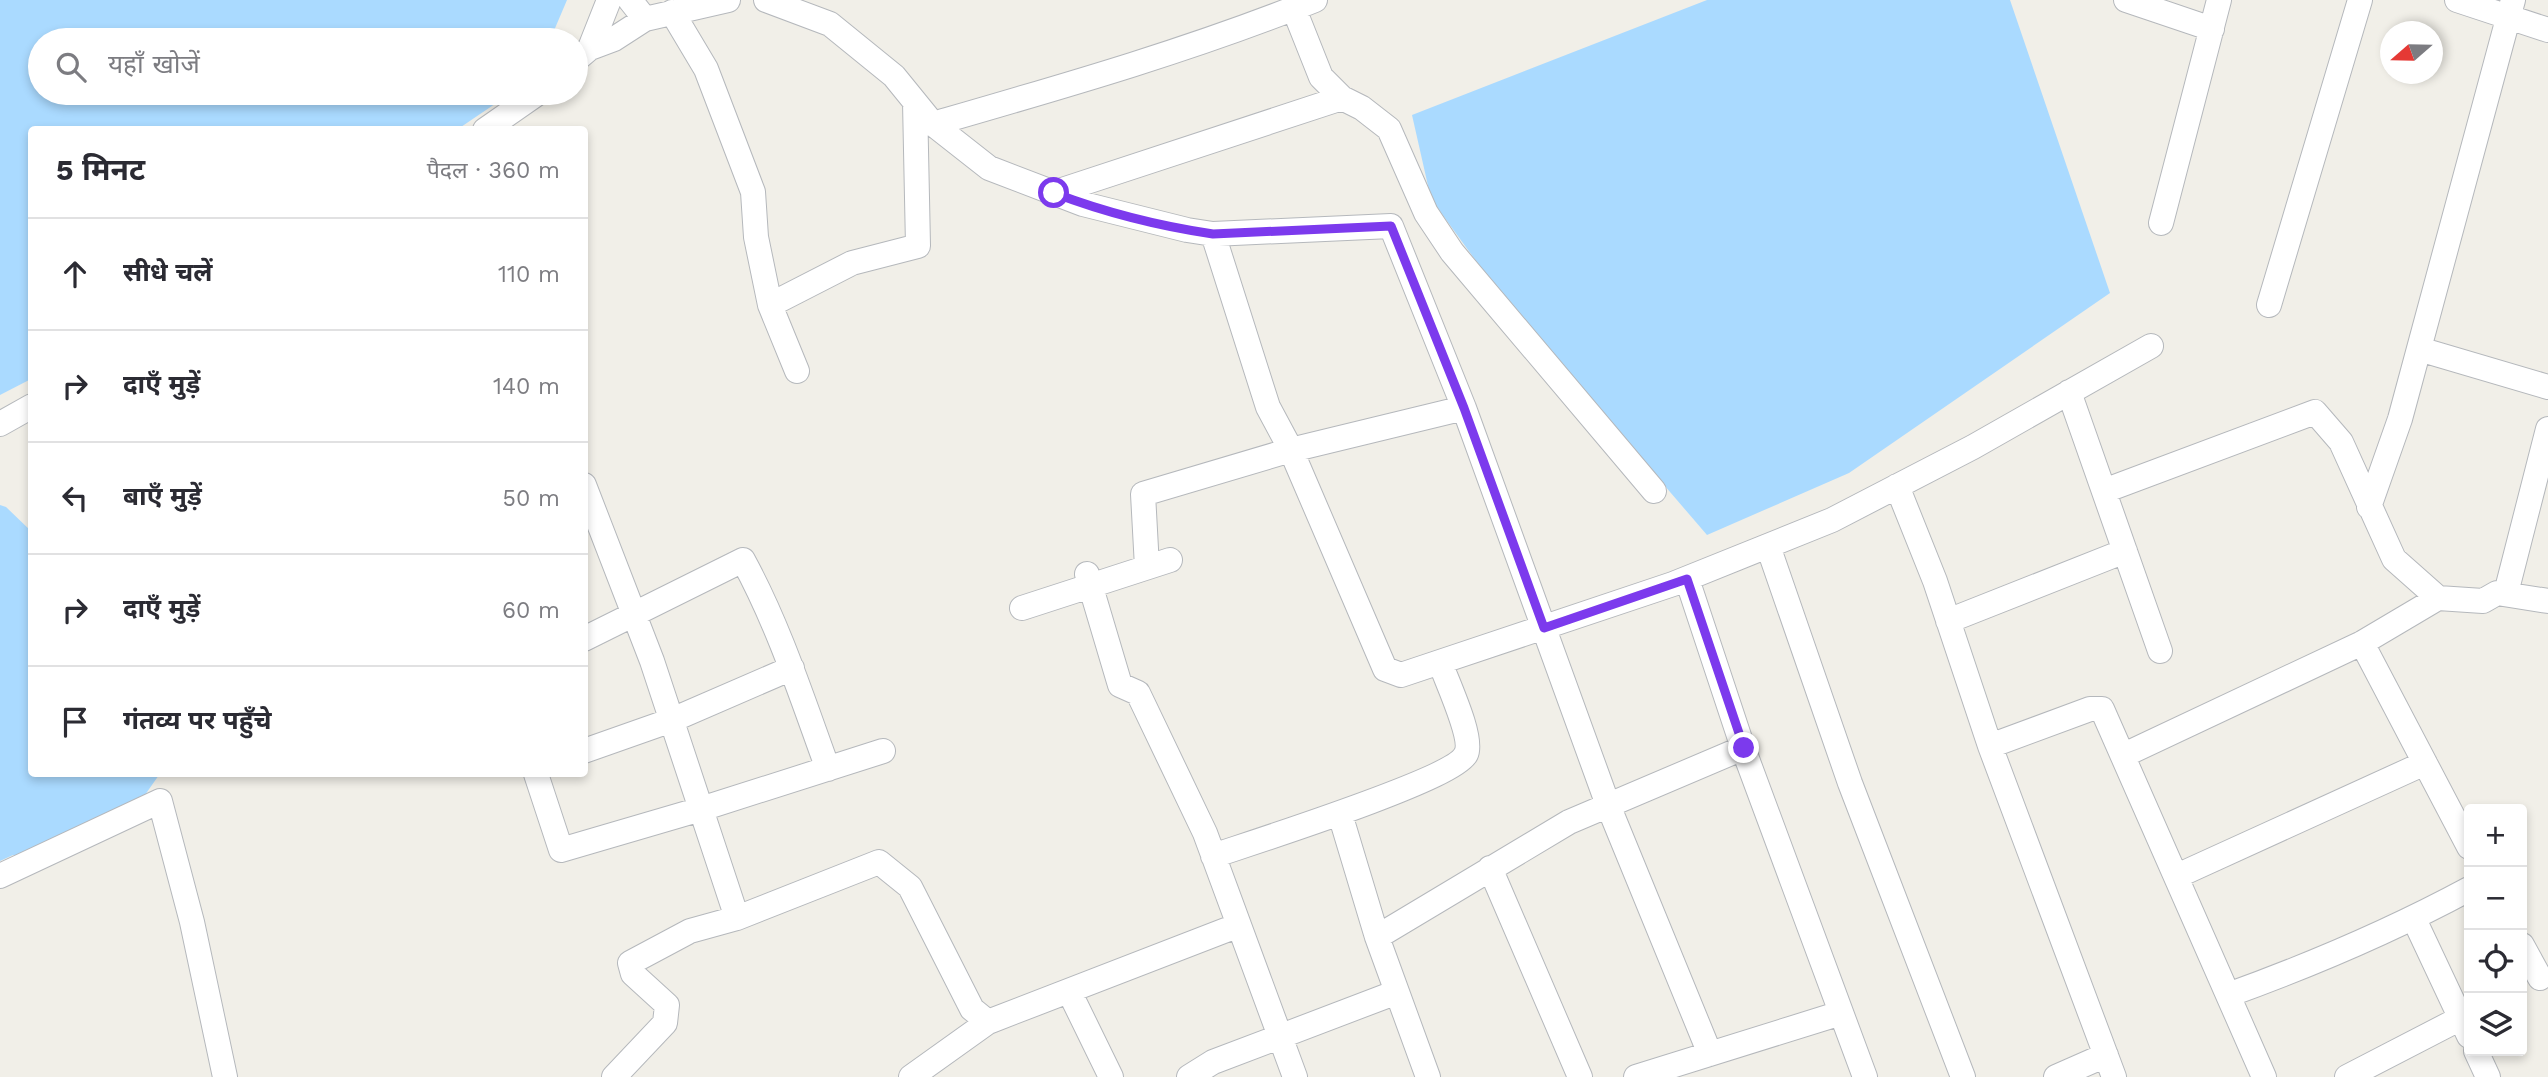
<!DOCTYPE html>
<html lang="hi">
<meta charset="utf-8">
<style>
body{margin:0;font-family:"Work Sans","Noto Sans Devanagari",sans-serif;background:#f2f2f3;color:#2b2b33}
.controls{position:absolute;right:21px;bottom:21px;display:grid;overflow:hidden;border-radius:7px;box-shadow:0 4px 10px #0003}
.controls button{width:63px;height:63px;display:grid;place-items:center;padding:0;border:0;border-bottom:2px solid #e1e1e2;background:#fff;color:#2b2b33;font:35px sans-serif}
.compass{position:absolute;left:2380px;top:21px;width:63px;height:63px;border-radius:50%;background:#fff;box-shadow:0 4px 10px #0003;rotate:250deg}
.stop{position:absolute;width:21px;height:21px;margin:-16px;border:5px solid #7c3aed;border-radius:50%;background:#fff}
.stop.end{background:#7c3aed;border-color:#fff;box-shadow:0 2px 7px #0008}
.list{margin:0;padding:0;list-style:none}
h2{display:flex;justify-content:space-between;align-items:center;height:91px;margin:0;padding:0 28px;font-size:30px}
h2 small{font-size:23px;font-weight:400;color:#7c7c81}
.list li{display:grid;grid-template-columns:46px 1fr auto;gap:21px;align-items:center;box-sizing:border-box;height:112px;padding:0 28px;border-top:2px solid #e1e1e2}
.list b{display:block;font-size:26px;white-space:nowrap}
.list em{font-size:23px;font-style:normal;color:#7c7c81}
.icon{flex:none;width:38px;height:38px;fill:none;stroke:currentColor;stroke-width:2;stroke-linecap:round;stroke-linejoin:round}
.map{position:relative;flex:none;width:2548px;height:1077px;overflow:hidden}
.search{position:absolute;background:#fff;box-shadow:0 4px 10px #0003;left:28px;top:28px;width:560px;height:77px;display:flex;align-items:center;gap:18px;box-sizing:border-box;padding:0 24px;border-radius:38px;color:#7c7c81;font-size:26px}
.panel{position:absolute;background:#fff;box-shadow:0 4px 10px #0003;left:28px;top:126px;width:560px;height:651px;border-radius:7px}
.map>svg:first-child{display:block}
.water{fill:#aadaff}
.lines{fill:none;stroke-linecap:round;stroke-linejoin:round}
.minor-casing{stroke:#b5b8bc;stroke-width:26}
.minor{stroke:#fff;stroke-width:24}
.route{stroke:#7c3aed;stroke-width:9}
</style>
<div class="map">
<svg width="2548" height="1077" viewBox="0 0 2548 1077">
<rect width="100%" height="100%" fill="#f1efe8"/>
<path class="water" d="M0 0H567L550 40H40V93H511L458 129 32 130 31 379 0 395Z
M1707 0H2010L2110 293 1849 473 1707 535 1500 294 1431 199 1412 115Z
M0 505 6 507 31 531 32 774 159 775 128 819 27 859 13 855 0 861Z"/>
<g class="lines">
<defs>
<path id="minor" d="M630 0 645 19
M766 0 830 24 894 76 933 124 989 168 1083 204 1187 230 1213 234 1391 226 1464 408 1608 805 1710 1054
M2126 0 2212 29
M2457 0 2548 30
M1294 9 1321 77 1342 98 1362 108 1389 129 1426 213 1452 252 1654 491
M672 12 706 69 753 192 756 237 770 305 797 371
M590 48 614 39 645 19 728 0
M576 60 590 48 609 0
M933 124C1061 87 1191 50 1315 0
M485 130 538 93
M1053 193 1342 98
M2161 223 2219 0
M1213 234 1268 407 1291 450 1385 669 1401 675 1673 584 1832 520 1973 447 2151 346
M770 305 852 263 918 246 915 102
M2269 305 2360 0
M2419 349 2548 387
M2069 392 2160 651
M0 424 32 406
M584 485 652 661 737 918
M1897 486 1935 581 1990 746 2114 1077
M2104 491 2315 412 2341 442 2394 559 2438 598 2483 601 2497 593 2548 601
M2369 507 2400 419 2513 0
M1768 546 1850 783 1963 1077
M1147 567 1143 494 1291 450 1464 408
M1087 574 1120 685 1138 693 1205 833 1295 1077
M1687 579 1743 748 1865 1077
M2506 593 2548 429
M1022 608 1170 560
M1948 621 2125 551
M584 639 743 560C779 626 802 698 828 769
M2362 643 2469 847
M1990 746 2090 709H2102L2264 1077
M584 751 672 720 792 668
M2124 755 2362 643 2438 598
M536 774 561 850 701 809 883 751
M1340 814 1377 937 1428 1077
M1213 856C1251 843 1454 779 1466 754 1474 738 1446 680 1440 662
M1490 868 1580 1077
M0 876 160 801 192 922 225 1077
M2177 876 2425 763
M2414 919 2469 1036
M1377 937 1569 822 1743 748
M2522 945 2540 978
M1069 991 1111 1077
M2228 995C2311 965 2391 931 2469 889
M2476 1051 2488 1077
M614 1077 665 1023 667 1005 633 974 630 963 690 931 737 918 879 862 910 887 972 1009 988 1022 1239 925
M911 1077 988 1022
M1189 1077 1213 1062 1397 992
M1636 1077 1841 1013
M2056 1077 2106 1055
M2347 1077 2461 1018"/>
</defs>
<use href="#minor" class="minor-casing"/>
<use href="#minor" class="minor"/>
</g>
<g class="lines">
<path class="route" d="M1054 193C1104 212 1159 226 1213 234L1391 226 1464 408 1544 628 1687 579 1744 748"/>
</g>
</svg>
<div class="controls">
<button>+</button>
<button>−</button>
<button><svg class="icon" aria-label="locate" viewBox="0 0 24 24"><circle cx="12" cy="12" r="6"/><path d="M12 2v4M12 18v4M2 12h4M18 12h4"/></svg></button>
<button><svg class="icon" aria-label="layers" viewBox="0 0 24 24"><path d="M12 4l9 5-9 5-9-5zM3 14l9 5 9-5"/></svg></button>
</div>
<svg class="compass" viewBox="-18 -18 36 36"><path d="M0-13l5 13h-10z" fill="#e53935"/><path d="M0 13l5-13h-10z" fill="#7c7c81"/></svg>
<div class="stop" style="left:1054px;top:193px"></div>
<div class="stop end" style="left:1744px;top:748px"></div>
<div class="search"><svg class="icon" aria-label="search" viewBox="0 0 24 24"><circle cx="10" cy="10" r="6"/><path d="M15 15l6 6"/></svg>यहाँ खोजें</div>
<section class="panel">
<h2>5 मिनट<small>पैदल · 360 m</small></h2>
<ul class="list">
<li><svg class="icon" aria-label="ahead" viewBox="0 0 24 24"><path d="M12 20V5M6 11l6-6 6 6"/></svg><div><b>सीधे चलें</b></div><em>110 m</em></li>
<li><svg class="icon" aria-label="right" viewBox="0 0 24 24"><path d="M7 20v-9h11M14 6l5 5-5 5"/></svg><div><b>दाएँ मुड़ें</b></div><em>140 m</em></li>
<li><svg class="icon" aria-label="left" viewBox="0 0 24 24"><path d="M17 20v-9H6M10 6l-5 5 5 5"/></svg><div><b>बाएँ मुड़ें</b></div><em>50 m</em></li>
<li><svg class="icon" aria-label="right" viewBox="0 0 24 24"><path d="M7 20v-9h11M14 6l5 5-5 5"/></svg><div><b>दाएँ मुड़ें</b></div><em>60 m</em></li>
<li><svg class="icon" aria-label="arrive" viewBox="0 0 24 24"><path d="M6 21V4h12l-3 4 3 4H6"/></svg><div><b>गंतव्य पर पहुँचे</b></div></li>
</ul>
</section>
</div>
